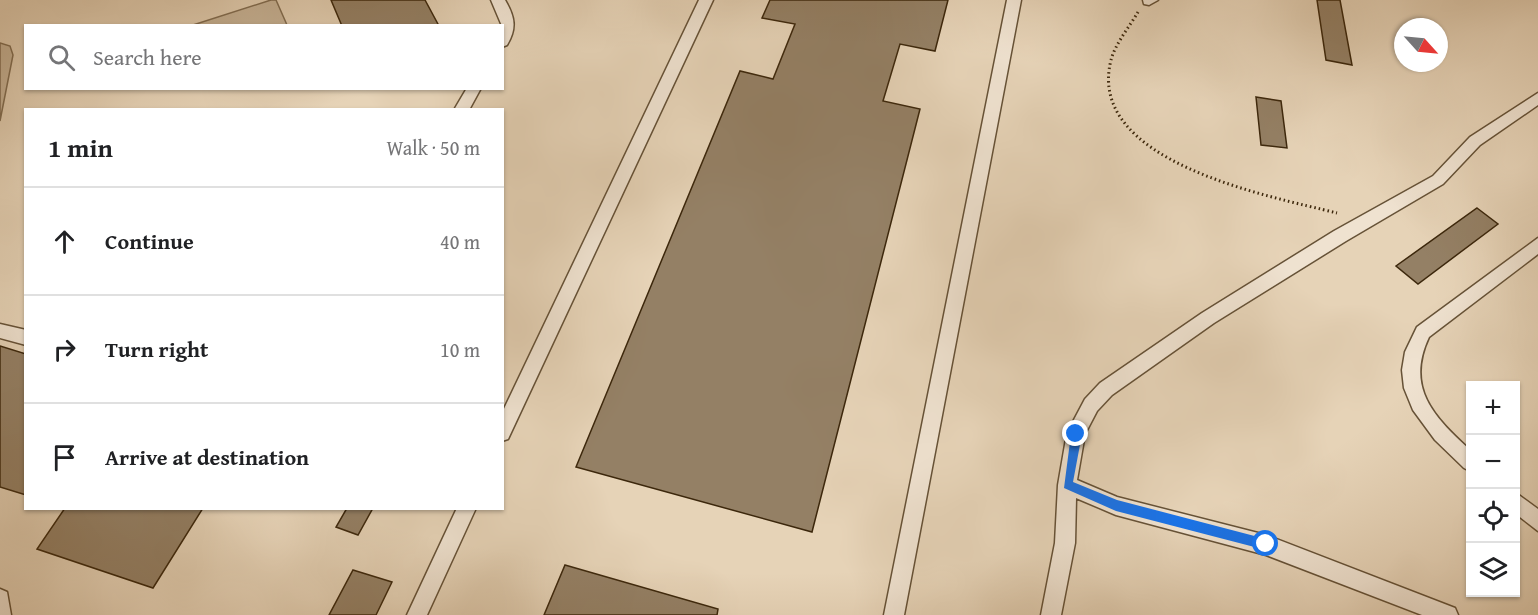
<!DOCTYPE html>
<meta charset="utf-8">
<style>
body{margin:0;font-family:"Gentium Book Plus",serif;background:#f2f2f2;color:#202124}
.controls{position:absolute;right:18px;bottom:18px;display:grid;overflow:hidden;border-radius:0px;box-shadow:0 2px 4px #0004}
.controls button{width:54px;height:54px;display:grid;place-items:center;padding:0;border:0;border-bottom:2px solid #e0e0e0;background:#fff;color:#202124;font:30px sans-serif}
.compass{position:absolute;left:1394px;top:18px;width:54px;height:54px;border-radius:50%;background:#fff;box-shadow:0 2px 4px #0004;rotate:117deg}
.stop{position:absolute;width:18px;height:18px;margin:-14px;border:4px solid #1a73e8;border-radius:50%;background:#fff}
.stop.end{background:#1a73e8;border-color:#fff;box-shadow:0 2px 6px #0008}
.list{margin:0;padding:0;list-style:none}
h2{display:flex;justify-content:space-between;align-items:center;height:78px;margin:0;padding:0 24px;font-size:26px}
h2 small{font-size:20px;font-weight:400;color:#757577}
.list li{display:grid;grid-template-columns:39px 1fr auto;gap:18px;align-items:center;box-sizing:border-box;height:108px;padding:0 24px;border-top:2px solid #e0e0e0}
.list b{display:block;font-size:22px;white-space:nowrap}
.list em{font-size:20px;font-style:normal;color:#757577}
.icon{flex:none;width:33px;height:33px;fill:none;stroke:currentColor;stroke-width:2;stroke-linecap:round;stroke-linejoin:round}
.map{position:relative;flex:none;width:1538px;height:615px;overflow:hidden}
.search{position:absolute;background:#fff;box-shadow:0 2px 4px #0004;left:24px;top:24px;width:480px;height:66px;display:flex;align-items:center;gap:15px;box-sizing:border-box;padding:0 21px;border-radius:0px;color:#757577;font-size:22px}
.panel{position:absolute;background:#fff;box-shadow:0 2px 4px #0004;left:24px;top:108px;width:480px;height:402px;border-radius:0px}
.map>svg:first-child{display:block}
.green{fill:#c9b69a;stroke:#826e53;stroke-width:1.5}
.building{fill:#948065;stroke:#3c270c;stroke-width:1.5}
.lines{fill:none;stroke-linecap:round;stroke-linejoin:round}
.lane-casing{stroke:#665237;stroke-width:3}
.path{stroke:#3c270c;stroke-width:3;stroke-dasharray:1.5 3;stroke-linecap:butt}
.lane{fill:#efe2d0;fill-rule:evenodd}
.route{fill:#1a73e8}
</style>
<div class="map">
<svg width="1538" height="615" viewBox="0 0 1538 615">
<rect width="100%" height="100%" fill="#e6d3b7"/>
<filter id="stains"><feTurbulence type="fractalNoise" baseFrequency=".00333" numOctaves="4"/><feColorMatrix values="0 0 0 0 .2 0 0 0 0 .09 0 0 0 0 .02 0 0 0 .5 -.17"/></filter>
<radialGradient id="worn" r=".72"><stop offset=".6" stop-color="#630" stop-opacity="0"/><stop offset="1" stop-color="#630" stop-opacity=".3"/></radialGradient>
<path class="green" d="M271 0H276L287 25H193Z
M0 43 10 46 13 55 0 121Z"/>
<path class="building" d="M331 0H425L439 26H342Z
M770 0H948L935 51 900 44 883 101 920 109 812 532 576 467 740 71 773 79 795 24 762 18Z
M1317 0H1340L1352 65 1326 60Z
M1256 97 1281 101 1287 148 1261 145Z
M1477 208 1498 224 1418 284 1396 266Z
M0 346 26 354V495L0 487Z
M65 508H203L153 588 37 549Z
M347 508H373L358 535 336 527Z
M565 565 718 609 717 615H544Z
M353 570 392 582 376 615H329Z"/>
<g class="lines">
<defs>
<path id="lane" d="M491 0H505C515 17 517 28 507 45L502 47V26Z
M699 0H713L508 439 502 441V413Z
M1007 0H1021L904 615H884Z
M1143 0H1158L1149 5 1144 4Z
M467 88H481L469 110H454Z
M1538 93V105L1480 145 1443 184 1346 241 1214 323 1112 395 1097 411 1085 434 1077 480 1117 497 1266 535 1455 608 1458 615H1422L1266 555 1116 515 1076 498 1075 543 1061 615H1041L1055 543 1058 485 1067 433 1085 399 1100 383 1202 313 1334 231 1433 176 1470 137Z
M1538 238V254L1429 337C1405 388 1434 417 1470 450V471L1464 468 1435 440 1413 410 1404 388 1402 370 1405 352 1417 327Z
M0 324 26 330V345L0 338Z
M1516 493 1538 509V531L1516 514Z
M457 508H476L427 615H407Z
M0 589 7 592 11 615H0Z"/>
</defs>
<use href="#lane" class="lane-casing"/>
<path class="path" d="M1138 12C1130 26 1115 44 1111 60 1085 162 1269 196 1337 213"/>
<use href="#lane" class="lane"/>
</g>
<path class="route" d="M1076 429 1082 434 1073 482 1117 500 1266 539 1272 544 1270 549 1266 550 1116 511 1064 488 1071 434Z"/>
<rect width="100%" height="100%" filter="url(#stains)"/>
<rect width="100%" height="100%" fill="url(#worn)"/>
</svg>
<div class="controls">
<button>+</button>
<button>−</button>
<button><svg class="icon" aria-label="locate" viewBox="0 0 24 24"><circle cx="12" cy="12" r="6"/><path d="M12 2v4M12 18v4M2 12h4M18 12h4"/></svg></button>
<button><svg class="icon" aria-label="layers" viewBox="0 0 24 24"><path d="M12 4l9 5-9 5-9-5zM3 14l9 5 9-5"/></svg></button>
</div>
<svg class="compass" viewBox="-18 -18 36 36"><path d="M0-13l5 13h-10z" fill="#e53935"/><path d="M0 13l5-13h-10z" fill="#757577"/></svg>
<div class="stop" style="left:1266px;top:544px"></div>
<div class="stop end" style="left:1076px;top:434px"></div>
<div class="search"><svg class="icon" aria-label="search" viewBox="0 0 24 24"><circle cx="10" cy="10" r="6"/><path d="M15 15l6 6"/></svg>Search here</div>
<section class="panel">
<h2>1 min<small>Walk · 50 m</small></h2>
<ul class="list">
<li><svg class="icon" aria-label="ahead" viewBox="0 0 24 24"><path d="M12 20V5M6 11l6-6 6 6"/></svg><div><b>Continue</b></div><em>40 m</em></li>
<li><svg class="icon" aria-label="right" viewBox="0 0 24 24"><path d="M7 20v-9h11M14 6l5 5-5 5"/></svg><div><b>Turn right</b></div><em>10 m</em></li>
<li><svg class="icon" aria-label="arrive" viewBox="0 0 24 24"><path d="M6 21V4h12l-3 4 3 4H6"/></svg><div><b>Arrive at destination</b></div></li>
</ul>
</section>
</div>
